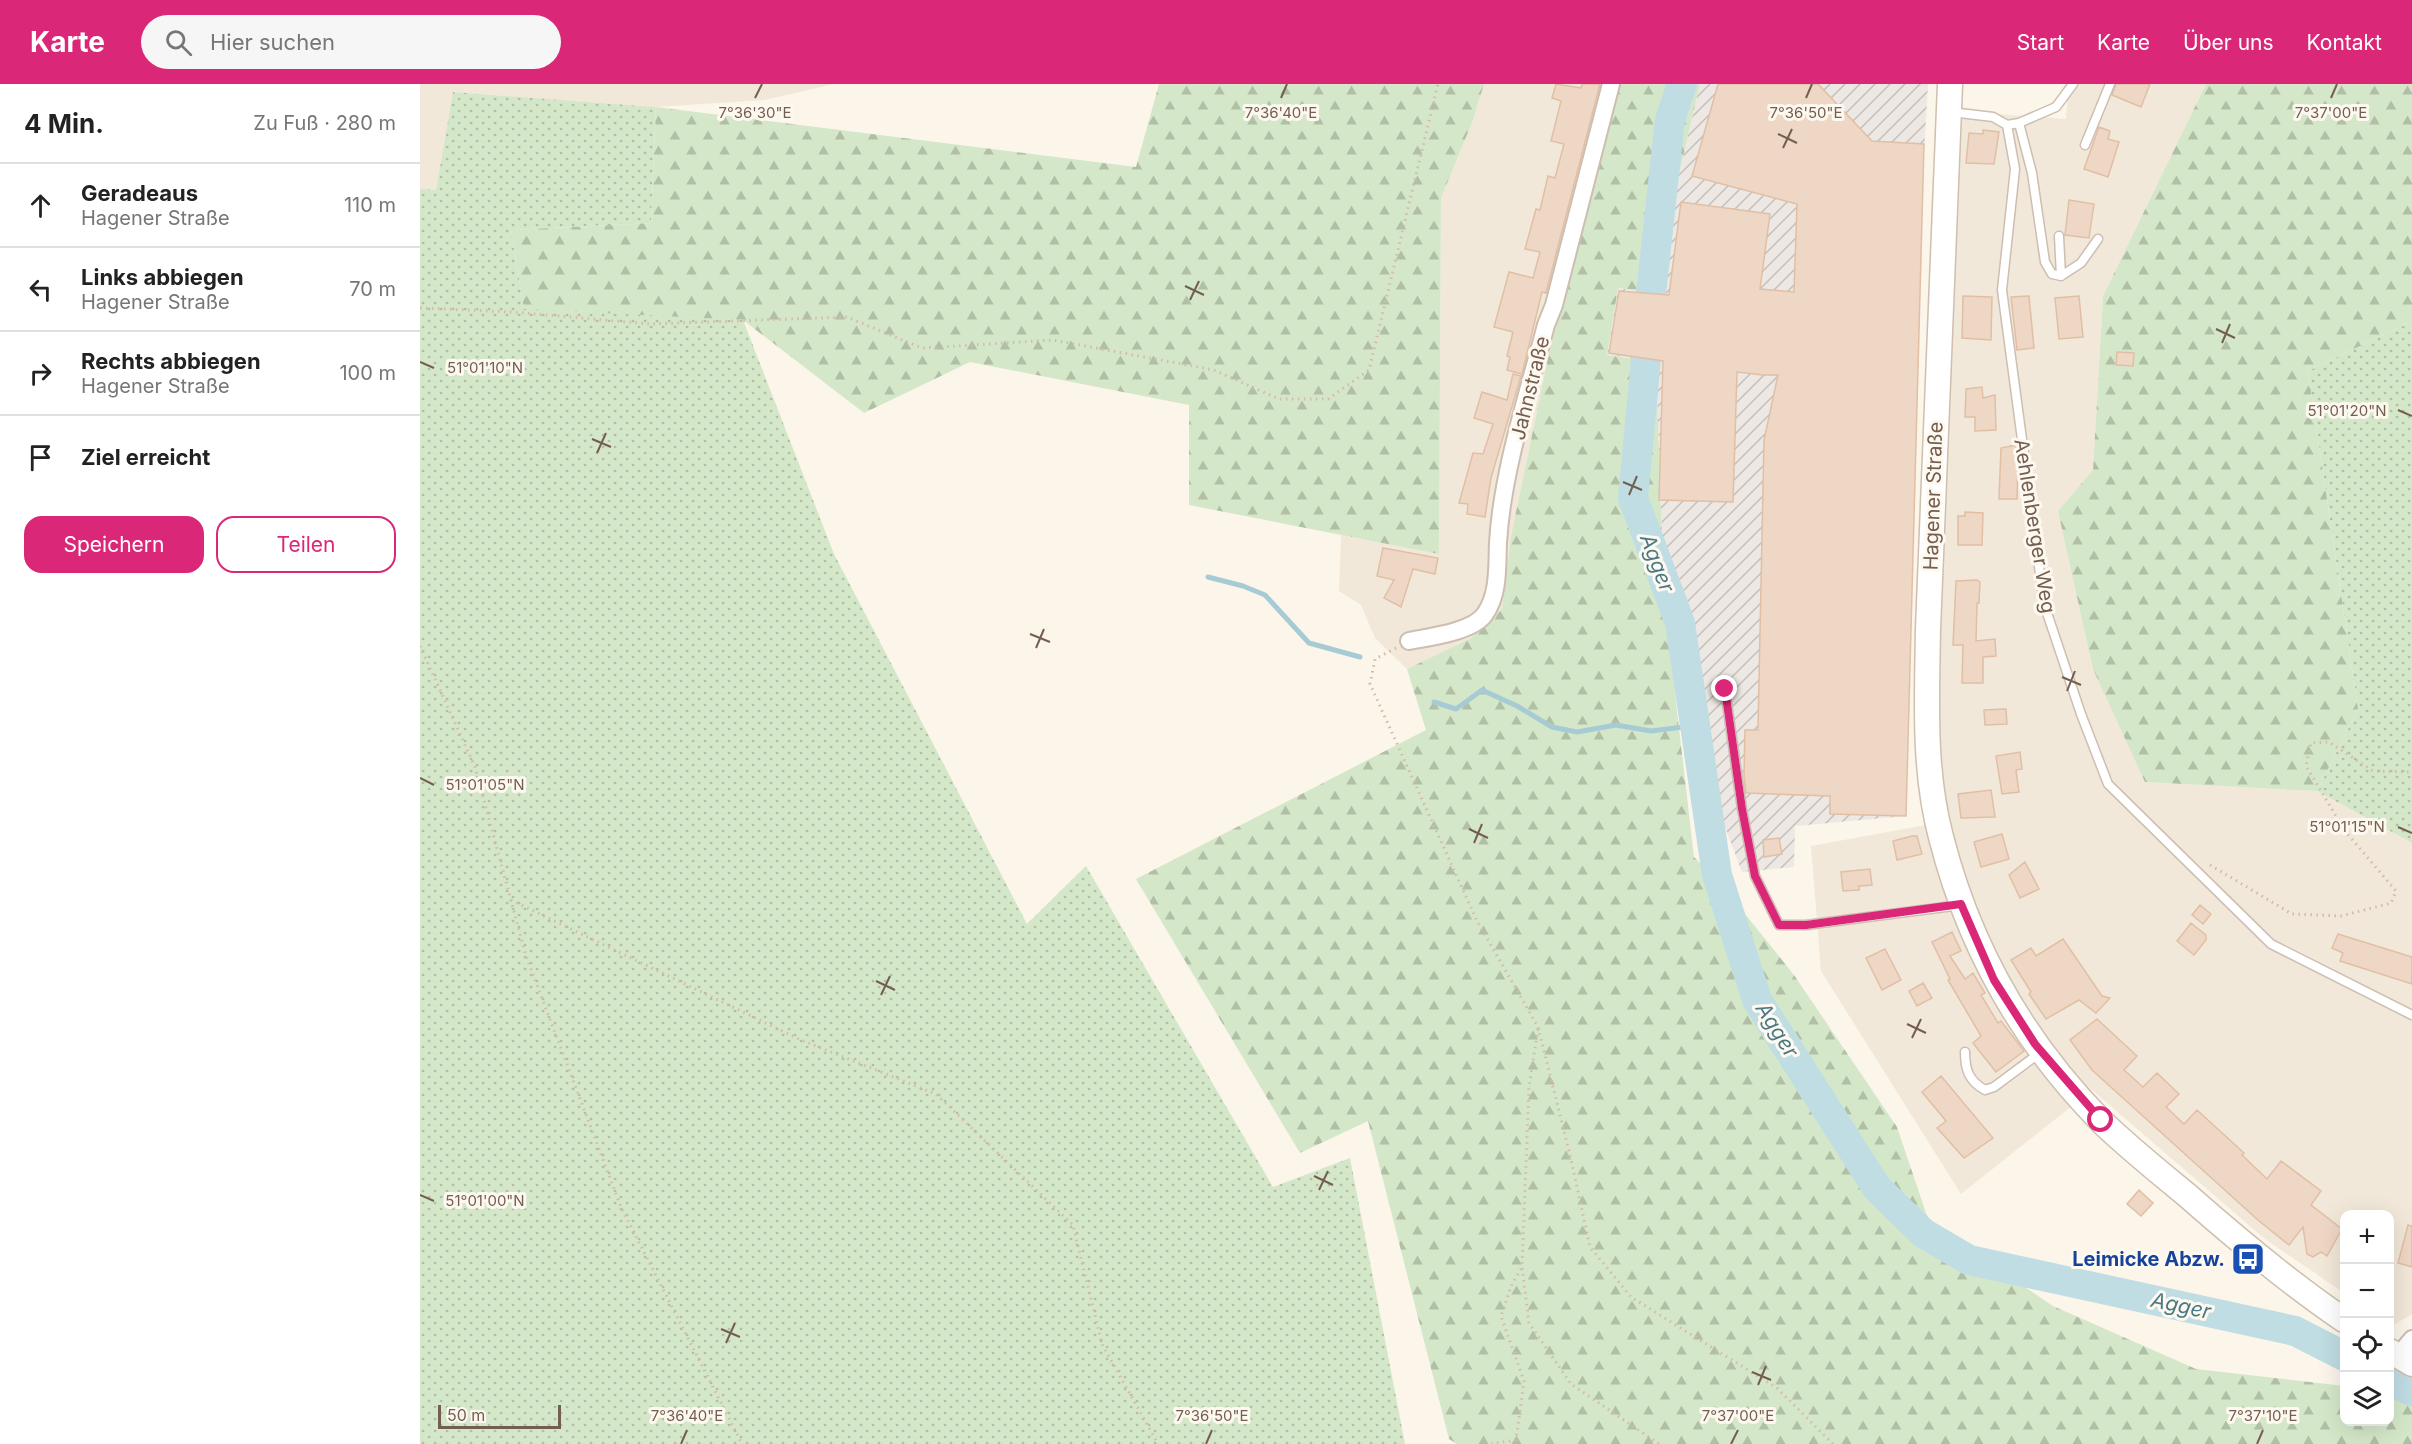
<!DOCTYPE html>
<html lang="de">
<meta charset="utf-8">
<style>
body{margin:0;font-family:Inter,sans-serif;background:#f6f6f6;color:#222}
.controls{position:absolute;right:18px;bottom:18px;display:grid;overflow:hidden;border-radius:12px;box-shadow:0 6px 24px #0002}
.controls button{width:54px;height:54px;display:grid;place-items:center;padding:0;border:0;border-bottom:2px solid #e0e0e0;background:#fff;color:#222;font:30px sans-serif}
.scale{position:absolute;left:18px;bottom:15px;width:123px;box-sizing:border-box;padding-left:6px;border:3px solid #745e4f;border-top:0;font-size:16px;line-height:21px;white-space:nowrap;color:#745e4f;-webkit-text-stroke:4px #fef9f0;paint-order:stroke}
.stop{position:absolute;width:18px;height:18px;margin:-14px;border:4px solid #db2777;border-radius:50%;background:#fff}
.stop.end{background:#db2777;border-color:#fff;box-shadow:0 2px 6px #0008}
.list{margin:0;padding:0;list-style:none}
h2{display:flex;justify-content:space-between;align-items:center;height:78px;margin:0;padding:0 24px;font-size:26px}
h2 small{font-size:20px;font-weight:400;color:#767676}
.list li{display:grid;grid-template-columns:39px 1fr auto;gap:18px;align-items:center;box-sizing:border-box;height:84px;padding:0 24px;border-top:2px solid #e0e0e0}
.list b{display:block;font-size:22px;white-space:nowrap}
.list p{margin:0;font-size:20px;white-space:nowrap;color:#767676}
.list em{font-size:20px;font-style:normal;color:#767676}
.actions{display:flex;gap:12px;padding:18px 24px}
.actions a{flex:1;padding:14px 0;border:2px solid #db2777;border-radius:18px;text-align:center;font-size:21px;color:#db2777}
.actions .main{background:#db2777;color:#fff}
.icon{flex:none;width:33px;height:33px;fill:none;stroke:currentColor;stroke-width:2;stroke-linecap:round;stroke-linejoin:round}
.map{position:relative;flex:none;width:1992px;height:1360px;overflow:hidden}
header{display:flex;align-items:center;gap:36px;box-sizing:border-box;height:84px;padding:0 30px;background:#db2777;color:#fff}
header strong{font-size:28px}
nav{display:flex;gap:33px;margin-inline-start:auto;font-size:21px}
.search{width:420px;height:54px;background:#f6f6f6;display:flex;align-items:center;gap:15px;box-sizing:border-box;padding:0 21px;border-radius:33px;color:#767676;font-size:22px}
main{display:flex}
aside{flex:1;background:#fff}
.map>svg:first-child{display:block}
.residential{fill:#f2e8d9}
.industrial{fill:url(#industrial-furrows)}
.grass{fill:url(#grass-dots)}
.forest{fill:url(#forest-firs)}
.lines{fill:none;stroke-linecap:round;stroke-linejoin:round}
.stream{stroke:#a7cbd5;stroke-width:5}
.river{stroke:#c0dde4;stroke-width:30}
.building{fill:#eed7c4;stroke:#e0bfa5;stroke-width:1.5}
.service-casing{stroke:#cdbeb1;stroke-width:11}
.minor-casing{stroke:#cdbeb1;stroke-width:20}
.secondary-casing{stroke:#cfbfae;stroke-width:27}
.path{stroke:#d4baa7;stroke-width:3;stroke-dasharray:1.5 4.5;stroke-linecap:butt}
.service{stroke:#fff;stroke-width:8}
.minor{stroke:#fff;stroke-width:16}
.secondary{stroke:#fff;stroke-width:24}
.route{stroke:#db2777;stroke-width:8}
.ticks{fill:none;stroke:#745e4f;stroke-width:2}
.labels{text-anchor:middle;stroke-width:6;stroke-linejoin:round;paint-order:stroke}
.street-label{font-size:20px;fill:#745e4f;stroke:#fef9f0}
.transit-label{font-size:20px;font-weight:bold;fill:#164399;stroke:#fef9f0;text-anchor:end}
.water-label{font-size:21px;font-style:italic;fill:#4a7985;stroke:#fef9f0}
.ticks-label{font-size:15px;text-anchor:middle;fill:#745e4f;stroke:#fef9f0;stroke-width:6;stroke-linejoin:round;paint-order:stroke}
</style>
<header>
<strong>Karte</strong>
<div class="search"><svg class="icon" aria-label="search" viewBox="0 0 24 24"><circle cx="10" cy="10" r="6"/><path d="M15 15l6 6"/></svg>Hier suchen</div>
<nav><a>Start</a><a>Karte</a><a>Über uns</a><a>Kontakt</a></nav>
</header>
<main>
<aside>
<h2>4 Min.<small>Zu Fuß · 280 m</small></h2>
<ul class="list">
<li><svg class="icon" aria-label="ahead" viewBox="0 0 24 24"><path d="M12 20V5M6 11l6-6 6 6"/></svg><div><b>Geradeaus</b><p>Hagener Straße</p></div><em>110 m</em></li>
<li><svg class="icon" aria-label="left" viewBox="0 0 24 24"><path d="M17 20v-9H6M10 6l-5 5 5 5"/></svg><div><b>Links abbiegen</b><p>Hagener Straße</p></div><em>70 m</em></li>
<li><svg class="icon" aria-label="right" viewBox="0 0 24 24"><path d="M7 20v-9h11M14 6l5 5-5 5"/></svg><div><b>Rechts abbiegen</b><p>Hagener Straße</p></div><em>100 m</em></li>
<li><svg class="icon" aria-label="arrive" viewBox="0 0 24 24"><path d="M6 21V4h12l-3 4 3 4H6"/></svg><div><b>Ziel erreicht</b></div></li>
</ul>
<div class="actions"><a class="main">Speichern</a><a>Teilen</a></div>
</aside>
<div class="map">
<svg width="1992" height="1360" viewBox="0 0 1992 1360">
<defs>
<pattern id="industrial-furrows" width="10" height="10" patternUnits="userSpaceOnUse" patternTransform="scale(1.5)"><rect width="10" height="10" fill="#ede8e3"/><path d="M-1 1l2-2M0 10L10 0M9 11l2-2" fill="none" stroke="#c5bfba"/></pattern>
<pattern id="grass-dots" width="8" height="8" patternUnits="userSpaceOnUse" patternTransform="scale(1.5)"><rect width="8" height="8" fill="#d4e8c9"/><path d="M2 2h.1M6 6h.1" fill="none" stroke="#b1bfa6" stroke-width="1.8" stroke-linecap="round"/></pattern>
<pattern id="forest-firs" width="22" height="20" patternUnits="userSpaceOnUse" patternTransform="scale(1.5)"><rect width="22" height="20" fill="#d4e8c9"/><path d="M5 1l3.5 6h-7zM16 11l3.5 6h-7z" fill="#b1bfa6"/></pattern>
</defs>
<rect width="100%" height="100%" fill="#fbf5ea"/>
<path class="residential" d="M0 0H414L345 16 236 23 33 8 16 107 0 105Z
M1064 0H1199L1164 142 1129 269 1091 452 1082 525 1051 554 987 585 955 554 941 521 919 507 921 451 1019 469 1021 114 1053 36Z
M1649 0H1786L1683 212 1673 386 1638 427 1725 698 1897 707 1992 759V1230L1972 1242 1970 1240V1130H1924V1209L1845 1155 1672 1006 1541 1110 1401 887 1391 762 1522 738 1516 703 1532 27 1646 35Z"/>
<path class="industrial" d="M1280 0H1508L1501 123 1486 732 1375 742 1374 783 1322 788 1291 706 1244 515 1236 278 1187 271 1198 204 1241 208 1257 99Z"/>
<path class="grass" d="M33 8 236 23 231 139 91 146 104 224 323 236 414 470 607 840 666 782 853 1103 930 1074 985 1360H0V105L16 106Z
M1992 237V759L1897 707 1938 625 1888 287Z"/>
<path class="forest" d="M739 0H1064L1053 36 1021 114 1019 470 769 421V321L550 278 444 329 323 236 104 225 91 146 231 139 236 23 716 83Z
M1199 0H1280L1257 99 1241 208 1198 204 1187 271 1236 278 1244 515 1274 773 1301 800 1374 891 1477 1043 1509 1138 1633 1222 1776 1285 1924 1302V1338H1970V1308L1992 1318V1360H1037L1029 1355 948 1037 880 1069 716 795 1006 646 987 585 1051 554 1082 525 1091 452 1129 269 1164 142Z
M1786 0H1992V237L1888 287 1938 625 1897 707 1725 698 1673 585 1638 427 1673 386 1683 212Z"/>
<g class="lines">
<path class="stream" d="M788 493 823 502 845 511 889 559 940 573
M1014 618 1036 625 1062 606 1097 622 1132 643 1157 648 1196 641 1231 647 1263 643 1277 659
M1991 1307 1992 1305"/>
<path class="river" d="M1231 209 1250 36 1262 0
M1226 275 1213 414 1260 539 1297 791 1337 916 1457 1104 1503 1149 1549 1176 1875 1247 1924 1272
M1970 1296 1992 1307"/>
</g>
<path class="building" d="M1136 0 1161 4 1162 0H1180L1126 209 1122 208 1102 290 1087 286 1090 273 1087 272 1093 248 1074 243 1089 188 1113 194 1120 168 1105 165 1116 125 1120 126 1128 92 1135 94 1144 60 1131 57 1141 17 1132 14Z
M1298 0H1398L1452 57 1504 60 1486 732 1410 730V712L1326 709 1324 692 1325 646H1338L1344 356 1358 291H1343L1317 288 1313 418 1239 416 1243 277 1189 269 1199 207 1249 211 1261 118 1350 130 1340 205 1374 208 1377 120 1272 92Z
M1696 0H1730L1721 23 1692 11Z
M1679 43 1690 47 1688 55 1699 58 1688 93 1664 85Z
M1563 46 1579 48 1574 80 1546 79 1549 49 1563 50Z
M1649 116 1674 120 1669 154 1645 151Z
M1543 212 1572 213 1571 256 1542 254Z
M1609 212 1614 264 1597 266 1591 213Z
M1659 212 1663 253 1639 255 1635 214Z
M1697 268 1714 269 1713 282 1696 281Z
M1093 290 1101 292 1071 394 1065 433 1047 430 1048 420 1039 419 1053 369 1063 370 1073 340 1054 334 1062 308 1087 316Z
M1562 303 1563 314 1575 311 1576 346 1555 347V333H1545L1546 305Z
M1596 361 1598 377 1597 415H1579L1581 364Z
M1545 428 1563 429 1562 461H1538V432H1545Z
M963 464 1018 474 1015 490 993 485 981 523 964 514 974 496 957 492Z
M1557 496 1560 498 1559 519H1557L1556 557 1575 555 1576 572 1563 573V599H1542L1543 561H1533L1536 497Z
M1586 625 1587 640 1565 641 1564 626Z
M1600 668 1602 685 1596 686 1599 708 1582 710 1576 672Z
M1571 706 1575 733 1541 734 1538 710Z
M1582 750 1589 775 1561 783 1554 758Z
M1492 752H1497L1502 770 1477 776 1473 757Z
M1359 754 1362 770 1344 773 1343 756Z
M1605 778 1619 805 1600 814 1589 791Z
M1450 785 1452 801 1439 802V806L1423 807 1421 788Z
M1780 821 1791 830 1783 840 1772 831Z
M1771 839 1786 851V856L1774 871 1757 857Z
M1532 848 1541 867 1530 872 1545 895 1553 889 1565 909 1561 911 1578 939 1581 937 1604 967 1576 988 1553 959 1561 952 1528 896 1530 895 1512 858Z
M1918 850 1992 873V900L1920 877 1923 869 1912 864Z
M1643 855 1682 912 1690 914 1676 929 1659 916 1626 935 1609 910 1611 908 1591 876 1611 864 1616 872Z
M1465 865 1481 896 1462 906 1446 874Z
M1503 899 1512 914 1497 922 1489 907Z
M1677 935 1717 972 1704 986 1723 1003 1737 989 1759 1010 1746 1023 1764 1040 1777 1026 1824 1069 1822 1071 1847 1095 1861 1077 1901 1107 1891 1121 1922 1145 1907 1172 1901 1168 1893 1173 1887 1170 1883 1143 1869 1161 1839 1137 1672 986 1650 956Z
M1521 992 1573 1054 1544 1074 1517 1044 1526 1037 1502 1008Z
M1719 1106 1733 1119 1721 1132 1707 1120Z
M1988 1141 1992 1142V1183L1978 1179Z"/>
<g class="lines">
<defs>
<path id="service" d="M1531 28 1573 33 1587 41 1595 85 1582 206 1624 520 1661 630 1688 700 1851 860 1992 931
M1599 39 1636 23 1653 0
M1587 41 1599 39 1612 89 1625 178 1632 190 1641 192 1661 179 1678 155
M1665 61 1690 0
M1639 152 1641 192
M1305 605 1322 725 1335 792 1359 841H1386L1541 821
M1545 968C1545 986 1549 997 1565 1006L1574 1003 1621 968"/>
<path id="minor" d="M989 557C1009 553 1053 548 1065 530 1079 510 1077 483 1078 459 1082 388 1108 310 1126 241L1134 221 1191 0
M1978 1272 1992 1255"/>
<path id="secondary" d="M1530 0 1508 545C1507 614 1503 686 1521 753 1549 863 1602 957 1682 1038 1709 1064 1739 1088 1768 1112 1818 1156 1869 1199 1924 1236
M1970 1267 1992 1280"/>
</defs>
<use href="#service" class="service-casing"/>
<use href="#minor" class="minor-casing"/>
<use href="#secondary" class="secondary-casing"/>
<path class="path" d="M0 224 92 228 230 240 427 233 502 264 633 256 794 286 859 315H908L949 286 1018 0
M0 562 55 683 106 872 201 1123 322 1360
M976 564 955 575 950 600 1057 837 1118 943 1150 1071 1170 1163 1211 1213 1357 1304 1413 1360
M1790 781 1872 830 1921 832 1971 819 1976 807 1925 747 1886 682 1891 659 1909 658 1953 687 1992 688
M91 816 381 956 516 1010 653 1141 682 1260 738 1360
M1118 945 1109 1003 1102 1183 1109 1239 1151 1300 1239 1360
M1071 1360 1096 1356 1104 1297 1081 1232 1092 1200 1101 1185"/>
<use href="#service" class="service"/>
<use href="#minor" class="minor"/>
<use href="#secondary" class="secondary"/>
</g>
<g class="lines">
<path class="route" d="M1305 605 1322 725 1335 792 1359 841H1386L1541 820 1574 896 1615 960 1681 1036"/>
</g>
<path class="ticks" d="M335 14 342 0M861 14 867 0M1386 14 1392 0M1911 14 1917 0M1358 50 1377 59M1363 64 1372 45M765 202 784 211M770 216 779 197M1796 245 1815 254M1802 259 1810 240M0 278 14 284M1978 326 1992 332M172 355 191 363M177 369 186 349M1203 398 1222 406M1209 411 1217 392M610 550 630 558M616 564 624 545M1642 593 1661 601M1647 607 1655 587M0 694 14 701M1978 743 1992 749M1049 745 1068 754M1054 759 1062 740M456 897 475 906M461 911 470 892M1487 940 1506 949M1492 954 1501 935M894 1092 913 1101M899 1106 908 1087M0 1111 14 1117M301 1245 320 1253M306 1259 315 1239M1332 1288 1351 1296M1338 1301 1346 1282M261 1360 267 1346M786 1360 792 1346M1311 1360 1318 1346M1837 1360 1843 1346"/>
<defs>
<symbol id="bus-square" viewBox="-11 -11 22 22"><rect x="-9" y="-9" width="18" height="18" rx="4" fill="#1a4fb4" stroke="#fef9f0"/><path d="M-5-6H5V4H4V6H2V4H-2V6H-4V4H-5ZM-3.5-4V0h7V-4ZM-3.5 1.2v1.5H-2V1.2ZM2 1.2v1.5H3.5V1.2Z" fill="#fff"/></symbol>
</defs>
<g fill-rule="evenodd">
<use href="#bus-square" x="1809" y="1156" width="38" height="38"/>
</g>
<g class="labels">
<g class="street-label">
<text transform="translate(1110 304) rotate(-76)" y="7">Jahnstraße</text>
<text transform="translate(1513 412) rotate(-88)" y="7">Hagener Straße</text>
<text transform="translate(1615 442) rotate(81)" y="7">Aehlenberger Weg</text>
</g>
<g class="transit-label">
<text x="1805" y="1182">Leimicke Abzw.</text>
</g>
<g class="water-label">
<text transform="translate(1237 479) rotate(69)" y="7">Agger</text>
<text transform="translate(1357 946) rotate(58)" y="7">Agger</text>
<text transform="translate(1761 1222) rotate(12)" y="7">Agger</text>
</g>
</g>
<g class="ticks-label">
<text x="335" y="34">7°36'30"E</text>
<text x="861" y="34">7°36'40"E</text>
<text x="1911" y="34">7°37'00"E</text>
<text x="1386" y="34">7°36'50"E</text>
<text x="65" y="289">51°01'10"N</text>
<text x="1927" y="332">51°01'20"N</text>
<text x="65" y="706">51°01'05"N</text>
<text x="1927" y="748">51°01'15"N</text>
<text x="65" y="1122">51°01'00"N</text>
<text x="267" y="1337">7°36'40"E</text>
<text x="792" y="1337">7°36'50"E</text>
<text x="1318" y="1337">7°37'00"E</text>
<text x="1843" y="1337">7°37'10"E</text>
</g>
</svg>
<div class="controls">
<button>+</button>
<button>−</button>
<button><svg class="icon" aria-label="locate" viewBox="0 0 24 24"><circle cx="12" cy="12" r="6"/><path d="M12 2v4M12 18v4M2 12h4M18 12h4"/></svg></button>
<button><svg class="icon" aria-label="layers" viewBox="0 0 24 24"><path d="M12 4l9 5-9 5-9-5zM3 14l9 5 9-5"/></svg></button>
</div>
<div class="scale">50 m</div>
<div class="stop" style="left:1681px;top:1036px"></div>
<div class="stop end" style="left:1305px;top:605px"></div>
</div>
</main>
